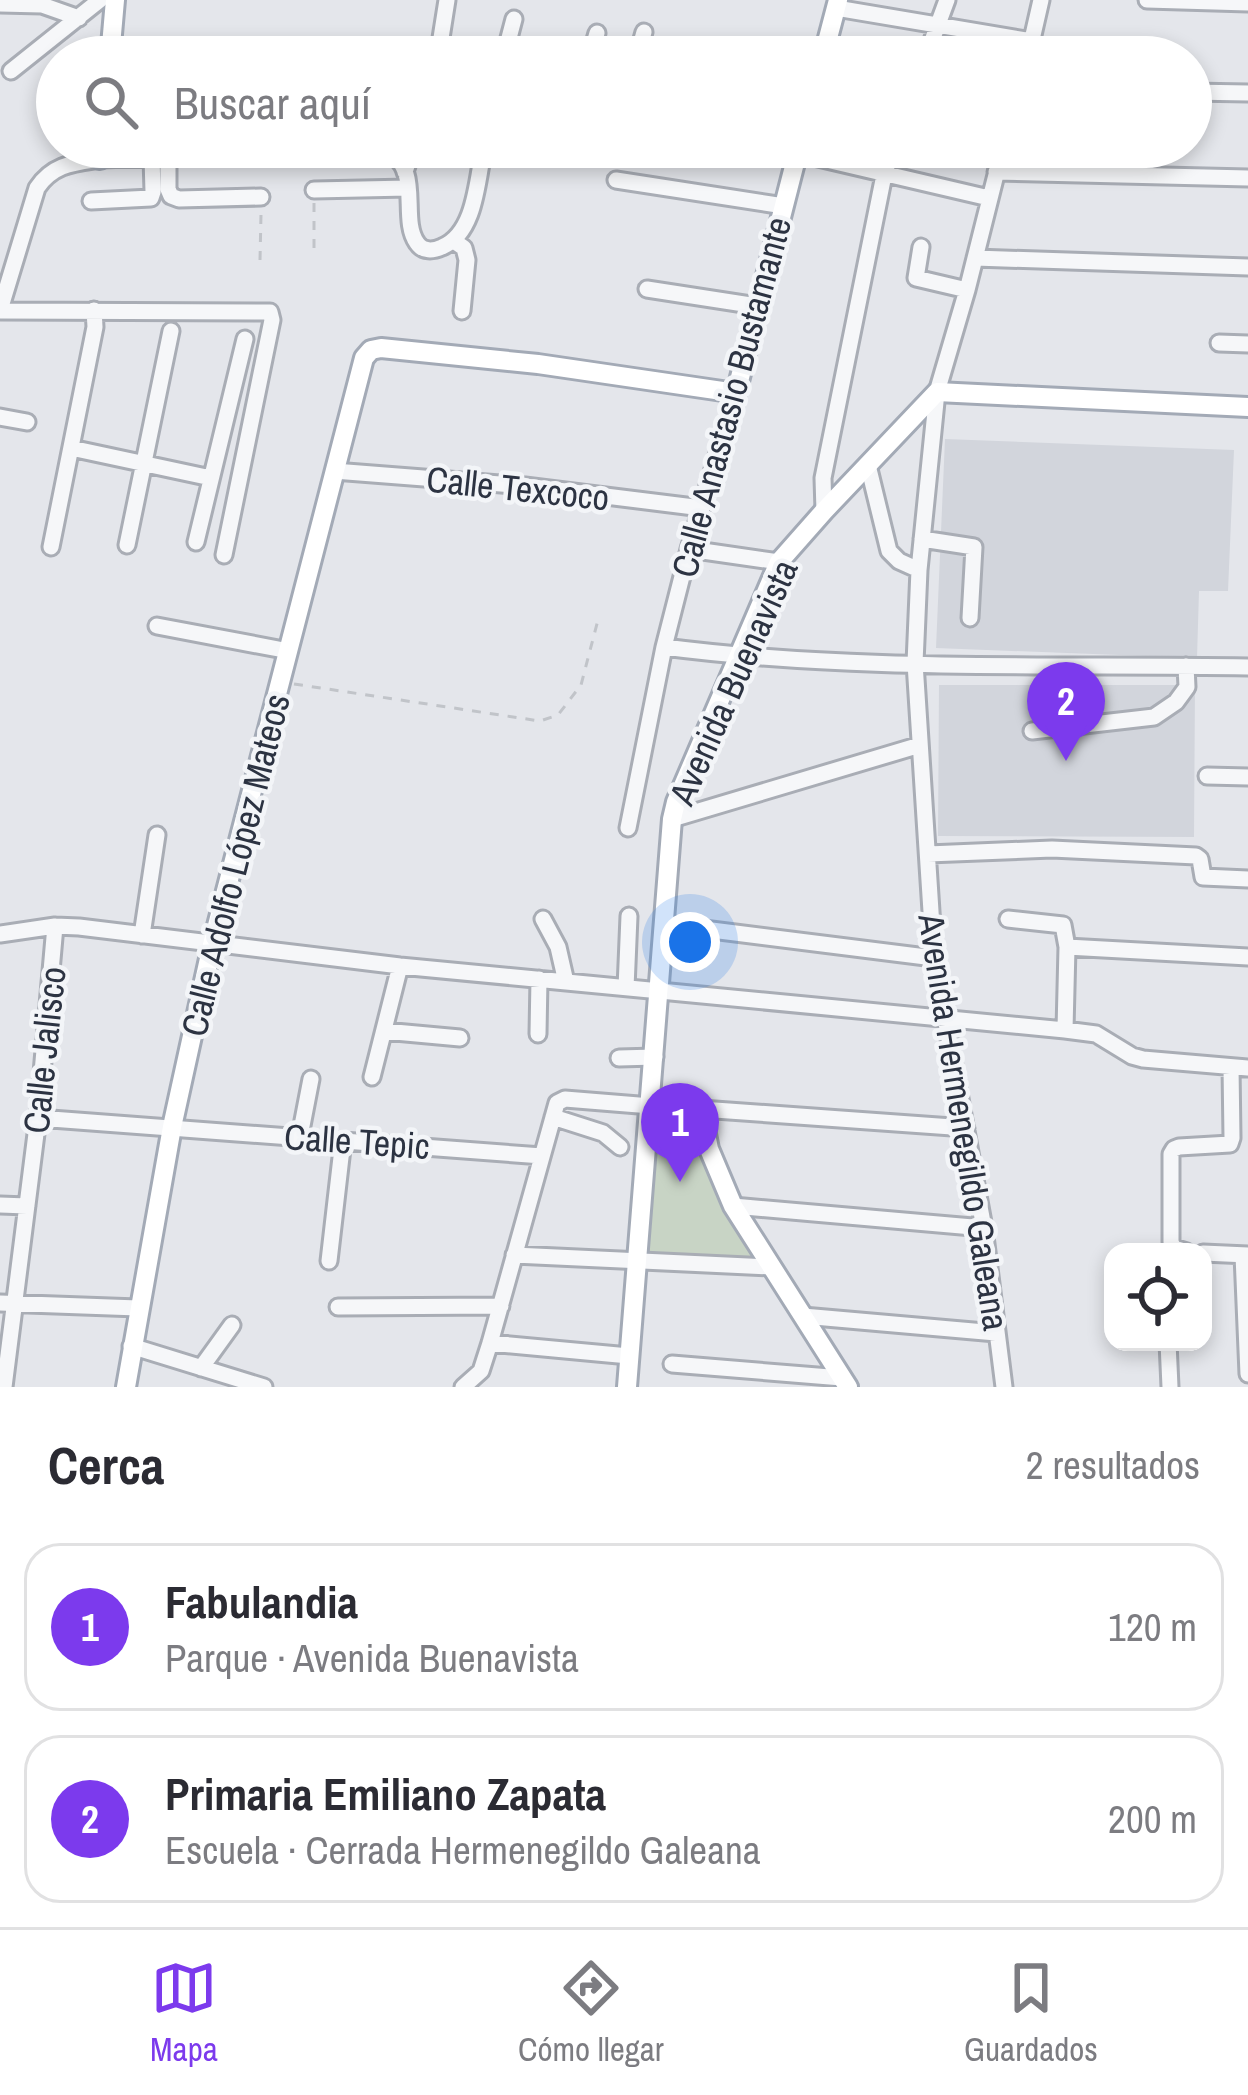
<!DOCTYPE html>
<html lang="es">
<meta charset="utf-8">
<style>
body{margin:0;font-family:"Archivo Narrow",sans-serif;background:#f2f2f3;color:#2b2b33}
.controls{position:absolute;right:36px;bottom:36px;display:grid;overflow:hidden;border-radius:24px;box-shadow:0 6px 18px #0003}
.controls button{width:108px;height:108px;display:grid;place-items:center;padding:0;border:0;border-bottom:3px solid #e1e1e2;background:#fff;color:#2b2b33;font:60px sans-serif}
.you{position:absolute;left:690px;top:942px;width:42px;height:42px;margin:-30px;border:9px solid #fff;border-radius:50%;background:#1a73e8;box-shadow:0 0 0 18px #1a73e833}
.badge{display:grid;place-items:center;width:78px;height:78px;border-radius:50%;background:#7c3aed;color:#fff;font-size:39px;font-weight:700}
.pin{position:absolute;translate:-50% -99px;filter:drop-shadow(0 3px 6px #0008)}
.pin::after{content:'';position:absolute;top:63px;width:42px;height:36px;background:inherit;clip-path:polygon(0 0,100% 0,50% 100%)}
.list{margin:0;padding:0;list-style:none}
h2{display:flex;justify-content:space-between;align-items:center;height:156px;margin:0;padding:0 48px;font-size:51px}
h2 small{font-size:39px;font-weight:400;color:#7c7c81}
.list li{display:grid;grid-template-columns:78px 1fr auto;gap:36px;align-items:center;box-sizing:border-box;height:168px;margin:0 24px 24px;padding:0 24px;border:3px solid #e1e1e2;border-radius:36px}
.list b{display:block;font-size:45px;white-space:nowrap}
.list p{margin:0;font-size:39px;white-space:nowrap;color:#7c7c81}
.list em{font-size:39px;font-style:normal;color:#7c7c81}
.icon{flex:none;width:66px;height:66px;fill:none;stroke:currentColor;stroke-width:2;stroke-linecap:round;stroke-linejoin:round}
.map{position:relative;flex:none;width:1248px;height:1387px;overflow:hidden}
.search{position:absolute;background:#fff;box-shadow:0 6px 18px #0003;left:36px;right:36px;top:36px;height:132px;display:flex;align-items:center;gap:30px;box-sizing:border-box;padding:0 42px;border-radius:66px;color:#7c7c81;font-size:45px}
.sheet{height:540px;background:#fff}
nav{display:flex;justify-content:space-around;align-items:center;box-sizing:border-box;height:168px;border-top:3px solid #e1e1e2;background:#fff;font-size:33px;color:#7c7c81}
nav a{display:grid;justify-items:center;gap:6px}
nav .on{color:#7c3aed}
.map>svg:first-child{display:block}
.built{fill:#d2d5dc}
.green{fill:#c8d4c5}
.lines{fill:none;stroke-linecap:round;stroke-linejoin:round}
.minor-casing{stroke:#a9adb5;stroke-width:21}
.major-casing{stroke:#a3aab6;stroke-width:24}
.path{stroke:#c1c4c9;stroke-width:3;stroke-dasharray:9 9;stroke-linecap:butt}
.minor{stroke:#f6f7f9;stroke-width:15}
.major{stroke:#fff;stroke-width:18}
.labels{text-anchor:middle;stroke-width:9;stroke-linejoin:round;paint-order:stroke}
.street-label{font-size:36px;fill:#2c3342;stroke:#f3f5f8}
</style>
<div class="map">
<svg width="1248" height="1387" viewBox="0 0 1248 1387">
<rect width="100%" height="100%" fill="#e4e6eb"/>
<path class="built" d="M945 439 1234 450 1228 591H1199L1197 658 936 648Z
M939 685H1195L1194 837 938 836Z"/>
<path class="green" d="M654 1111 687 1113 719 1199 757 1261 643 1253Z"/>
<g class="lines">
<defs>
<path id="minor" d="M38 0 42 5 79 18
M1147 0 1248 3
M0 4 42 5
M836 8 1032 41
M438 57 447 0
M504 57 514 19
M590 57 597 33
M637 57 644 32
M926 57 947 0
M1028 57 1041 0
M11 71 100 0
M1191 92 1248 93
M771 147 989 198
M1003 147 967 290 937 392 919 570 915 663 934 958 984 1228 1004 1387
M168 156V189L171 196 179 199 261 197
M405 172 413 147
M996 172 1248 178
M616 180 784 206
M314 190 408 188
M91 201 151 198 153 192 152 157
M454 241 464 248 467 260 462 311
M921 247 916 278 967 290
M975 258 1248 267
M647 289 757 306
M0 310 37 188C53 164 74 163 100 159L385 150C424 167 399 218 417 243 423 252 433 251 442 247 476 233 477 179 484 147
M0 311 270 312 272 320 224 555
M1219 343 1248 344
M0 417 27 422
M71 448 211 478
M868 465 889 551 899 561 919 570
M334 471 525 486 702 508
M824 511 823 478 884 175 894 147
M922 539 974 547 970 618
M196 542 245 339
M127 545 171 331
M51 547 95 327 94 310
M689 549 779 562
M157 626 289 651
M664 647C856 672 1054 664 1248 667
M1032 731 1154 717 1176 702 1187 687 1186 666
M1207 776 1248 777
M672 819 920 745
M628 828 664 647 689 549 736 393
M928 854 1052 849 1196 856 1200 859 1203 877 1248 879
M543 919 558 947 566 982
M1008 919 1063 925 1067 947 1065 1030
M664 924 934 958
M0 934 55 926 79 927 400 966 1065 1030 1096 1034 1132 1056 1143 1059 1248 1068
M142 935 157 835
M1067 947 1248 957
M626 988 629 916
M384 1031 460 1038
M538 1034 539 979
M619 1058 655 1057
M372 1077 400 966
M701 1109 966 1128
M553 1117 603 1133 620 1147
M38 1118 542 1156
M300 1136 311 1079
M0 1205 27 1206
M733 1206 984 1228
M1187 1252 1174 1248 1171 1242V1154L1174 1149 1179 1147 1230 1144 1232 1138 1231 1067
M1203 1253 1248 1255
M514 1255 771 1267
M1243 1255 1248 1374
M329 1261 343 1140
M0 1303 138 1308
M338 1307 501 1306
M803 1316 996 1333
M1168 1342 1170 1387
M490 1343 629 1356
M131 1346 264 1387
M672 1364 842 1378
M201 1368 232 1325
M4 1387 38 1118 55 926
M463 1387 481 1371 490 1343 557 1103 565 1099 651 1106"/>
<path id="major" d="M110 57 115 0
M823 57 838 0
M100 159 101 147
M651 1106 701 1109 709 1149 733 1206 848 1387
M126 1387 172 1127 212 945 364 358 371 350 381 348 538 364 736 393 799 147
M627 1387 672 819 676 802 779 562 824 511 937 392 1248 407"/>
</defs>
<use href="#minor" class="minor-casing"/>
<use href="#major" class="major-casing"/>
<path class="path" d="M314 203V255
M260 260 261 214
M294 684 540 721 558 715 581 685 599 616"/>
<use href="#minor" class="minor"/>
<use href="#major" class="major"/>
</g>
<g class="labels">
<g class="street-label">
<text transform="translate(731 397) rotate(-75)" y="13">Calle Anastasio Bustamante</text>
<text transform="translate(518 488) rotate(6)" y="13">Calle Texcoco</text>
<text transform="translate(733 682) rotate(-66)" y="13">Avenida Buenavista</text>
<text transform="translate(235 865) rotate(-76)" y="13">Calle Adolfo López Mateos</text>
<text transform="translate(44 1050) rotate(-84)" y="13">Calle Jalisco</text>
<text transform="translate(964 1122) rotate(81)" y="13">Avenida Hermenegildo Galeana</text>
<text transform="translate(357 1141) rotate(4)" y="13">Calle Tepic</text>
</g>
</g>
</svg>
<div class="controls">
<button><svg class="icon" aria-label="locate" viewBox="0 0 24 24"><circle cx="12" cy="12" r="6"/><path d="M12 2v4M12 18v4M2 12h4M18 12h4"/></svg></button>
</div>
<div class="you"></div>
<div class="pin badge" style="left:680px;top:1182px">1</div>
<div class="pin badge" style="left:1066px;top:761px">2</div>
<div class="search"><svg class="icon" aria-label="search" viewBox="0 0 24 24"><circle cx="10" cy="10" r="6"/><path d="M15 15l6 6"/></svg>Buscar aquí</div>
</div>
<section class="sheet">
<h2>Cerca<small>2 resultados</small></h2>
<ul class="list">
<li><span class="badge">1</span><div><b>Fabulandia</b><p>Parque · Avenida Buenavista</p></div><em>120 m</em></li>
<li><span class="badge">2</span><div><b>Primaria Emiliano Zapata</b><p>Escuela · Cerrada Hermenegildo Galeana</p></div><em>200 m</em></li>
</ul>
</section>
<nav>
<a class="on"><svg class="icon" aria-label="map" viewBox="0 0 24 24"><path d="M3 6l6-2 6 2 6-2v14l-6 2-6-2-6 2zM9 4v14M15 6v14"/></svg>Mapa</a>
<a><svg class="icon" aria-label="directions" viewBox="0 0 24 24"><path d="M12 3l9 9-9 9-9-9zM9 14v-3h6M13 9l2 2-2 2"/></svg>Cómo llegar</a>
<a><svg class="icon" aria-label="saved" viewBox="0 0 24 24"><path d="M7 4h10v16l-5-4-5 4z"/></svg>Guardados</a>
</nav>
